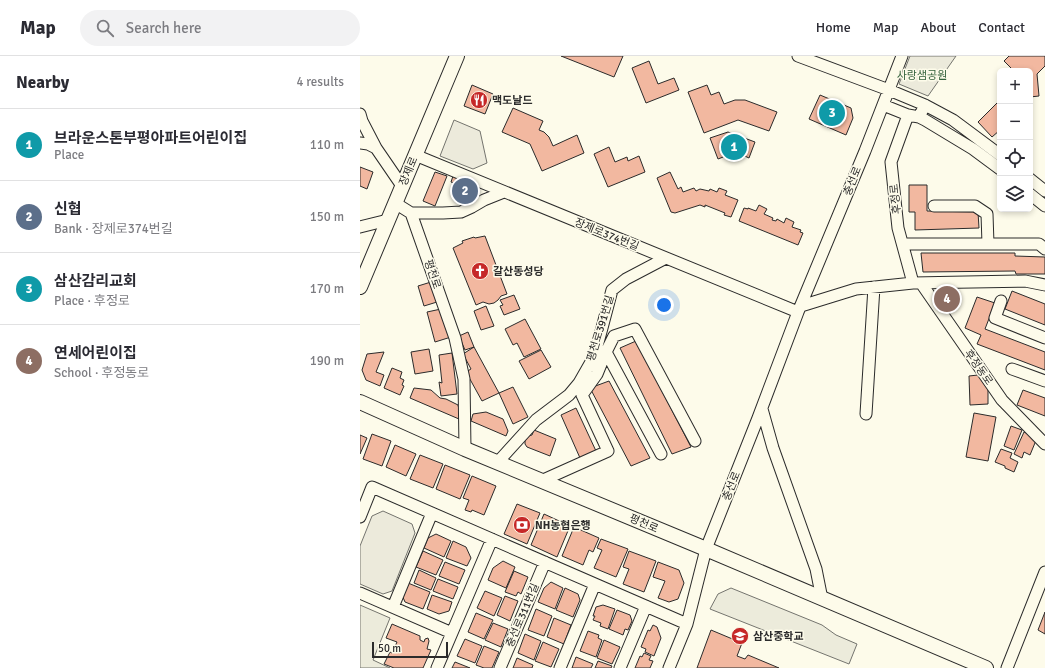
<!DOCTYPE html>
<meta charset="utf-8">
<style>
body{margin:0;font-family:Signika,"Noto Sans KR",sans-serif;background:#f2f2f3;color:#2b2b33}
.controls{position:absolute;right:12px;top:12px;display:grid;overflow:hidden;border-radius:6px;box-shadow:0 2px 6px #0003}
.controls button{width:36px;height:36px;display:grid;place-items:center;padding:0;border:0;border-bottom:1px solid #e1e1e2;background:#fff;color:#2b2b33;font:20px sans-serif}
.scale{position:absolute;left:12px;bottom:10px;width:76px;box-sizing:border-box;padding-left:4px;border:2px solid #2b2b2b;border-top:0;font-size:11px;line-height:14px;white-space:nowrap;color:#2b2b2b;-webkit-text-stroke:3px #fdfbea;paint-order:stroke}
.you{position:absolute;left:304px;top:249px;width:14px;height:14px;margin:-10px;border:3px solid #fff;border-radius:50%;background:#1a73e8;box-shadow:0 0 0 6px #1a73e833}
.badge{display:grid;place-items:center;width:26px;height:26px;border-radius:50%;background:#111827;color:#fff;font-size:13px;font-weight:700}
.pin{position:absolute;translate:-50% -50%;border:2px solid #fff;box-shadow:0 1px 4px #0006}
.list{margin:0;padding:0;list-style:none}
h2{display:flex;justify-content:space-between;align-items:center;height:52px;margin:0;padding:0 16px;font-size:17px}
h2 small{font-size:13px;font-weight:400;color:#7c7c81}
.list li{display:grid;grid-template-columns:26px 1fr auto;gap:12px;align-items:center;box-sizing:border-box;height:72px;padding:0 16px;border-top:1px solid #e1e1e2}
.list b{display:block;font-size:15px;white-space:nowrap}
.list p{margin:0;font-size:13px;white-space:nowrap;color:#7c7c81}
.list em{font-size:13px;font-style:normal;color:#7c7c81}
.icon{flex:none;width:22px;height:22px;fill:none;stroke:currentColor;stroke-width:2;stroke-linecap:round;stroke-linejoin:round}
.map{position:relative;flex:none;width:685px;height:612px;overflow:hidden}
header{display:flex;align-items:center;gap:24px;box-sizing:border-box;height:56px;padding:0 20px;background:#fff;border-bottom:1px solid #e1e1e2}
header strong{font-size:19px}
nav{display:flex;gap:22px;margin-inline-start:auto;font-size:14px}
.search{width:280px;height:36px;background:#f2f2f3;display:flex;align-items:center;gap:10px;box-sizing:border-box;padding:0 14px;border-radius:22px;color:#7c7c81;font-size:15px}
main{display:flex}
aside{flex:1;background:#fff}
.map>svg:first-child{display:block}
.green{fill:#ecebdb;stroke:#74746e}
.parking{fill:#eceadb;stroke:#74746e}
.building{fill:#f2b8a0;stroke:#2b2b2b}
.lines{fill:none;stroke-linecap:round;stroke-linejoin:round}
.minor-casing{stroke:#2b2b2b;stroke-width:13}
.major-casing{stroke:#2b2b2b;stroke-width:16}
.minor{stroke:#fdfbea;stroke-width:11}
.major{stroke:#fdfbea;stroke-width:14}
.labels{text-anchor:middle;stroke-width:3;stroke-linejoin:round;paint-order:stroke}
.park-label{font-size:11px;fill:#34623c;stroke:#fdfbea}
.poi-label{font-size:11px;font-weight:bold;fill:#2b2b2b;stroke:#fdfbea;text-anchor:start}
.street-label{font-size:11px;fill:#2b2b2b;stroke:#fdfbea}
</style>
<header>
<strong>Map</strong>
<div class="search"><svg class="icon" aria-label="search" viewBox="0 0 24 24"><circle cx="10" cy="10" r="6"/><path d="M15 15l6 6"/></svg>Search here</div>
<nav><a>Home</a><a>Map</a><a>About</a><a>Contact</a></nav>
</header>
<main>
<aside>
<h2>Nearby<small>4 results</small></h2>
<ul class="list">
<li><span class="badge" style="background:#0f9aa8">1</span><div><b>브라운스톤부평아파트어린이집</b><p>Place</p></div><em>110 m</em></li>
<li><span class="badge" style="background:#5c6f8a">2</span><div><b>신협</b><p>Bank · 장제로374번길</p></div><em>150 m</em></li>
<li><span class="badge" style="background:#0f9aa8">3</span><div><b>삼산감리교회</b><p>Place · 후정로</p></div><em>170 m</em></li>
<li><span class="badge" style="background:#8d6e63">4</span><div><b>연세어린이집</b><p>School · 후정동로</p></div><em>190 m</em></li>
</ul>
</aside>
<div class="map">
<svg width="685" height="612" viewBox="0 0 685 612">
<rect width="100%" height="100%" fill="#fdfbea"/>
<path class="green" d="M371 532 462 569 476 579 497 588 489 608 350 553 358 538Z
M0 549 30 562 13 604 30 612H0Z"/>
<path class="parking" d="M550 0H596L568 40 539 28Z
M94 64 120 75 127 107 113 113 80 100Z
M23 455 52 468 55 477 32 535 23 538 0 528V490L12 460Z"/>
<path class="building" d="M201 0H263L254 21Z
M649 0H685V10L677 18 679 40 670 41V15H653V14L644 5Z
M289 5 298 28 314 22 319 34 286 47 272 12Z
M112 29 133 38 125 58 104 50Z
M347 29 351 39 359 36 364 48 375 44H385L417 56 409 75 378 64 344 77 328 36Z
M460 39 491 52 493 62 486 79 449 63Z
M640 44V74L632 81 618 66Z
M153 52 183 65 179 74 184 76 189 81 193 90 217 79 224 97 182 115 170 88 142 76Z
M368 76 395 86 389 102 376 96 358 103 350 82Z
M249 91 255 106 267 101 268 105 279 100 285 116 248 131 234 98Z
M0 111 13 116 7 133 0 130Z
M75 116 87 120 75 150 63 145Z
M310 116 318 133 321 131 323 136 334 132 336 135 340 133 349 135 350 133 357 136 359 132 367 135 365 139 378 144 371 161 364 159 365 157 345 149V151L340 149 315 157 311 156 297 122Z
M93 120 117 129 113 140 98 135 100 130 91 126Z
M549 129H567V155L618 156 619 172 555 174V156H549Z
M399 149 407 153 404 158 413 162 412 164 416 165 417 163 424 167 426 162 434 166 432 171 441 174 440 176 443 177 438 189 379 165 384 152 388 153V152L396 155Z
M125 180 147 238 141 240 138 244 134 247 129 248 123 246 116 249 93 192 103 187 102 185 114 181 115 182Z
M561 197H655V200L685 201V218H656L655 215 563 216Z
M71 226 77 246 64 250 58 230Z
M652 235 685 248V269L645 253Z
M154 239 160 253 144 259 140 250 143 249 140 244Z
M617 241 635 247 625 273 685 296V314L617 288 621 279 605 272Z
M126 250 134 270 121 274 114 255Z
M81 253 91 281 75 286 67 256Z
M165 263 181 293 164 301 157 287 153 289 145 273Z
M108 276 114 291 105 294 99 280Z
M276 285 331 391 312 398 260 292Z
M114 291 139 337 122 345 106 316 111 313 103 298Z
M69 293 73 315 55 318 51 296Z
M181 294 191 311 169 323 159 305Z
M24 296 16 316 24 319 20 330 6 324 2 314 7 298Z
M92 297 97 338 81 340 79 326 82 327 79 299Z
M32 312 42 316 40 322 44 324 42 329 44 330 40 339 24 332Z
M618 319 628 331V348L610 349 609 320Z
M249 325 290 402 271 410 230 332Z
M153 331 168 361 153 368 139 337Z
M54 332 71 334 80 342 86 343 98 349 100 358 99 363 50 342Z
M663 334 685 342V360L657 349Z
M216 352 236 395 220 402 201 359Z
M126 356 143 363 148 375 146 380 111 365 113 358Z
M614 357 636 361 628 405 606 401Z
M651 370 662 374 654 394 644 390Z
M174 374 196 383 190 400 167 391 165 388V384L168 380 172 379Z
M664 376 677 382 670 399 664 396 662 402 654 398Z
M12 378 31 385 22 410 3 403Z
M0 379 7 382 0 398Z
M35 389 56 398 46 420 26 411Z
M641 393 652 397 650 402 658 406 654 416 645 412V410L635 406Z
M60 399 83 408 73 432 50 423Z
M85 409 110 419 100 443 76 433Z
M112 420 136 430 124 459 112 454 111 456 105 454 109 444 103 442Z
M157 448 180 457 167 488 144 478Z
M184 458 210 470 197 501 171 489Z
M214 471 239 482 233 496 229 494 223 509 202 500Z
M76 478 91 485 84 501 64 492 68 482Z
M241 483 268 493 256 521 234 512 242 494 237 492Z
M93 485 106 491 111 502 107 510 86 502Z
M63 495 83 504 76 519 56 511Z
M269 495 296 505 284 536 263 528 269 513 263 511Z
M143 505 155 511 146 532 128 524 133 512Z
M85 506 105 514 99 528 79 520Z
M298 506 319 514 324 527 318 543 309 546 298 542 305 525 293 521Z
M59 514 76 522 71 534 54 527Z
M154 515 168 521 161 538 158 536 156 540 145 536Z
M78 523 98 531 93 543 73 535Z
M191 526 203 532 195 553 178 546 184 532Z
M48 527 70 536 63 553 45 546 42 539Z
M205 532 218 538 220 544 213 561 196 554Z
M125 535 142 542 134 560 117 552Z
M72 539 92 546 89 555 79 558 67 553Z
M145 540 158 545 150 565 137 559Z
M243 549 255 553 248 573 240 570 241 567 233 564 235 560H233L236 551Z
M176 553 192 560 184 580 168 574Z
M257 554 270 559 272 565 268 574 265 573 263 579 249 573Z
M685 556V578L678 574Z
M116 557 133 564 124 583 108 576Z
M194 562 211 569 204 588 187 581Z
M133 567 148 573 141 591 125 584Z
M32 568 60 580V584L64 586 65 583 68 582 69 585 67 593 71 594 63 612H34L24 608 30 596 32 597 37 586 26 582Z
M293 569 297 571 301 582 294 600 285 596 286 593 281 591 288 574 290 575Z
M351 574 382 587 377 600 385 603 388 599 419 612H337Z
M228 575 239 579 238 582 242 584 236 601 220 595Z
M165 578 181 585 174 604 158 597Z
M105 583 122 590 115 607 97 600Z
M244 584 260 591 252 608 237 602Z
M183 586 199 593 191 611 175 605Z
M124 590 139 596 132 612H124L116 609Z
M284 597 291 600 289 604 293 605 290 612H275L280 600 282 601Z
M216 601 233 608 231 612H212Z
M157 602 173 609 172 612H153Z
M238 605 252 610 251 612H235Z
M95 606 110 612H92Z"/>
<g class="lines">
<defs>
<path id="minor" d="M438 0 529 34 565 49 593 64 640 99
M523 49 548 59
M0 58 2 65 16 92
M559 61 565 64 613 93 640 113
M0 87 8 88 16 92 42 130
M55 99 438 256
M670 123 685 135
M670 138 685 150
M35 147 51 157 95 282 104 323 105 393
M574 150H615L627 158 628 188
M51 157H83L101 156 112 151 124 144 144 136
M0 171 28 164
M543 188H679L685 193
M553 227 538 172 531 106 548 59 559 61 565 49
M561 227 642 344 685 388
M641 245 635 262 685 282
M441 250 496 233 553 227 665 225 685 229
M246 296 254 280 275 273 335 385
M652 313 685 325
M402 353 413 392 456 513 462 543
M506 358 514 231
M137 407 176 364 209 339 219 327 231 306 237 290 242 272 252 234 266 223 306 202
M181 425 248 395 222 339 237 318 246 296 301 398
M0 461 12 431 327 568
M0 537 92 577
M33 551 72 457
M77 612 132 483
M140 612 185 506
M200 612 235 528
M260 612 286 550
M309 612 327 568 346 493 398 362 438 256 505 95 542 0
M647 612 685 516"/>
<path id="major" d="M0 231 97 0
M0 346 105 393 346 493 626 612"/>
</defs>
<use href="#minor" class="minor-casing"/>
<use href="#major" class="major-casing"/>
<use href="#minor" class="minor"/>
<use href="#major" class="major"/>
</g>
<defs>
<symbol id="restaurant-disc" viewBox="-11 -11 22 22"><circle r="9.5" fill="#c62828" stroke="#fdfbea"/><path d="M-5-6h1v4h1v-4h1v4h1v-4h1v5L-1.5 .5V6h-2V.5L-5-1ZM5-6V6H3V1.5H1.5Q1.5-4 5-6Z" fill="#fff"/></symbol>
<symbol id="church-disc" viewBox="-11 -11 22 22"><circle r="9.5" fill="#c62828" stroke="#fdfbea"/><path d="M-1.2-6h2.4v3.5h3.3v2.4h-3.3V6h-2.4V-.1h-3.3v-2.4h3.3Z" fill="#fff"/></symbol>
<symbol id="bank-disc" viewBox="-11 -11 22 22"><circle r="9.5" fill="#c62828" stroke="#fdfbea"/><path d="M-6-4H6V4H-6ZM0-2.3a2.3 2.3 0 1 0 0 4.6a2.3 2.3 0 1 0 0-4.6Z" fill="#fff"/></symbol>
<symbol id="school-disc" viewBox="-11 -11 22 22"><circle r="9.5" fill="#c62828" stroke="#fdfbea"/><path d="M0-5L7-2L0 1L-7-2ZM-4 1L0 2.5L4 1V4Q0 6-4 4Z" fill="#fff"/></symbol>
</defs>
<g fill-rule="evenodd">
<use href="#restaurant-disc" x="109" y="34" width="20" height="20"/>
<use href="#church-disc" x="110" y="205" width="20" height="20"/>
<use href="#bank-disc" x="152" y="459" width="20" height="20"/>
<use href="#school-disc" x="370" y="570" width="20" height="20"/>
</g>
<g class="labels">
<g class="park-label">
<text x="562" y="23">사랑샘공원</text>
</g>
<g class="poi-label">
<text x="132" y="48">맥도날드</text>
<text x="133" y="219">갈산동성당</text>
<text x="175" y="473">NH농협은행</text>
<text x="393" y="584">삼산중학교</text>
</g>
<g class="street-label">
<text transform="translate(48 115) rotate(-67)" y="4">장제로</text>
<text transform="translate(492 125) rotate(-68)" y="4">충선로</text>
<text transform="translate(535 143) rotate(-96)" y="4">후정로</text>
<text transform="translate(247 178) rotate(22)" y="4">장제로374번길</text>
<text transform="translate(73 218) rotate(71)" y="4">평천로</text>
<text transform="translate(240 272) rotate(-73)" y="4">평천로391번길</text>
<text transform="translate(619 311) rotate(55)" y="4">후정동로</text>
<text transform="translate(371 430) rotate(-68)" y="4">충선로</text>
<text transform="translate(284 467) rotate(23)" y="4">평천로</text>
<text transform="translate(162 559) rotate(-67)" y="4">충선로311번길</text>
</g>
</g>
</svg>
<div class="controls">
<button>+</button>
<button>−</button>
<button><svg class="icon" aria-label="locate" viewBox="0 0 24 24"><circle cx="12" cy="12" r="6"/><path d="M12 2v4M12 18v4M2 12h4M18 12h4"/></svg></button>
<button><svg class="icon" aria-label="layers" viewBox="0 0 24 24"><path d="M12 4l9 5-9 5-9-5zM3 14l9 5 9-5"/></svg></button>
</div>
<div class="scale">50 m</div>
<div class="you"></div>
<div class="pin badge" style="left:374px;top:91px;background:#0f9aa8">1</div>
<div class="pin badge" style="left:105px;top:135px;background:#5c6f8a">2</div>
<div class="pin badge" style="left:472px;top:57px;background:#0f9aa8">3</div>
<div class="pin badge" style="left:587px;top:243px;background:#8d6e63">4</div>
</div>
</main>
